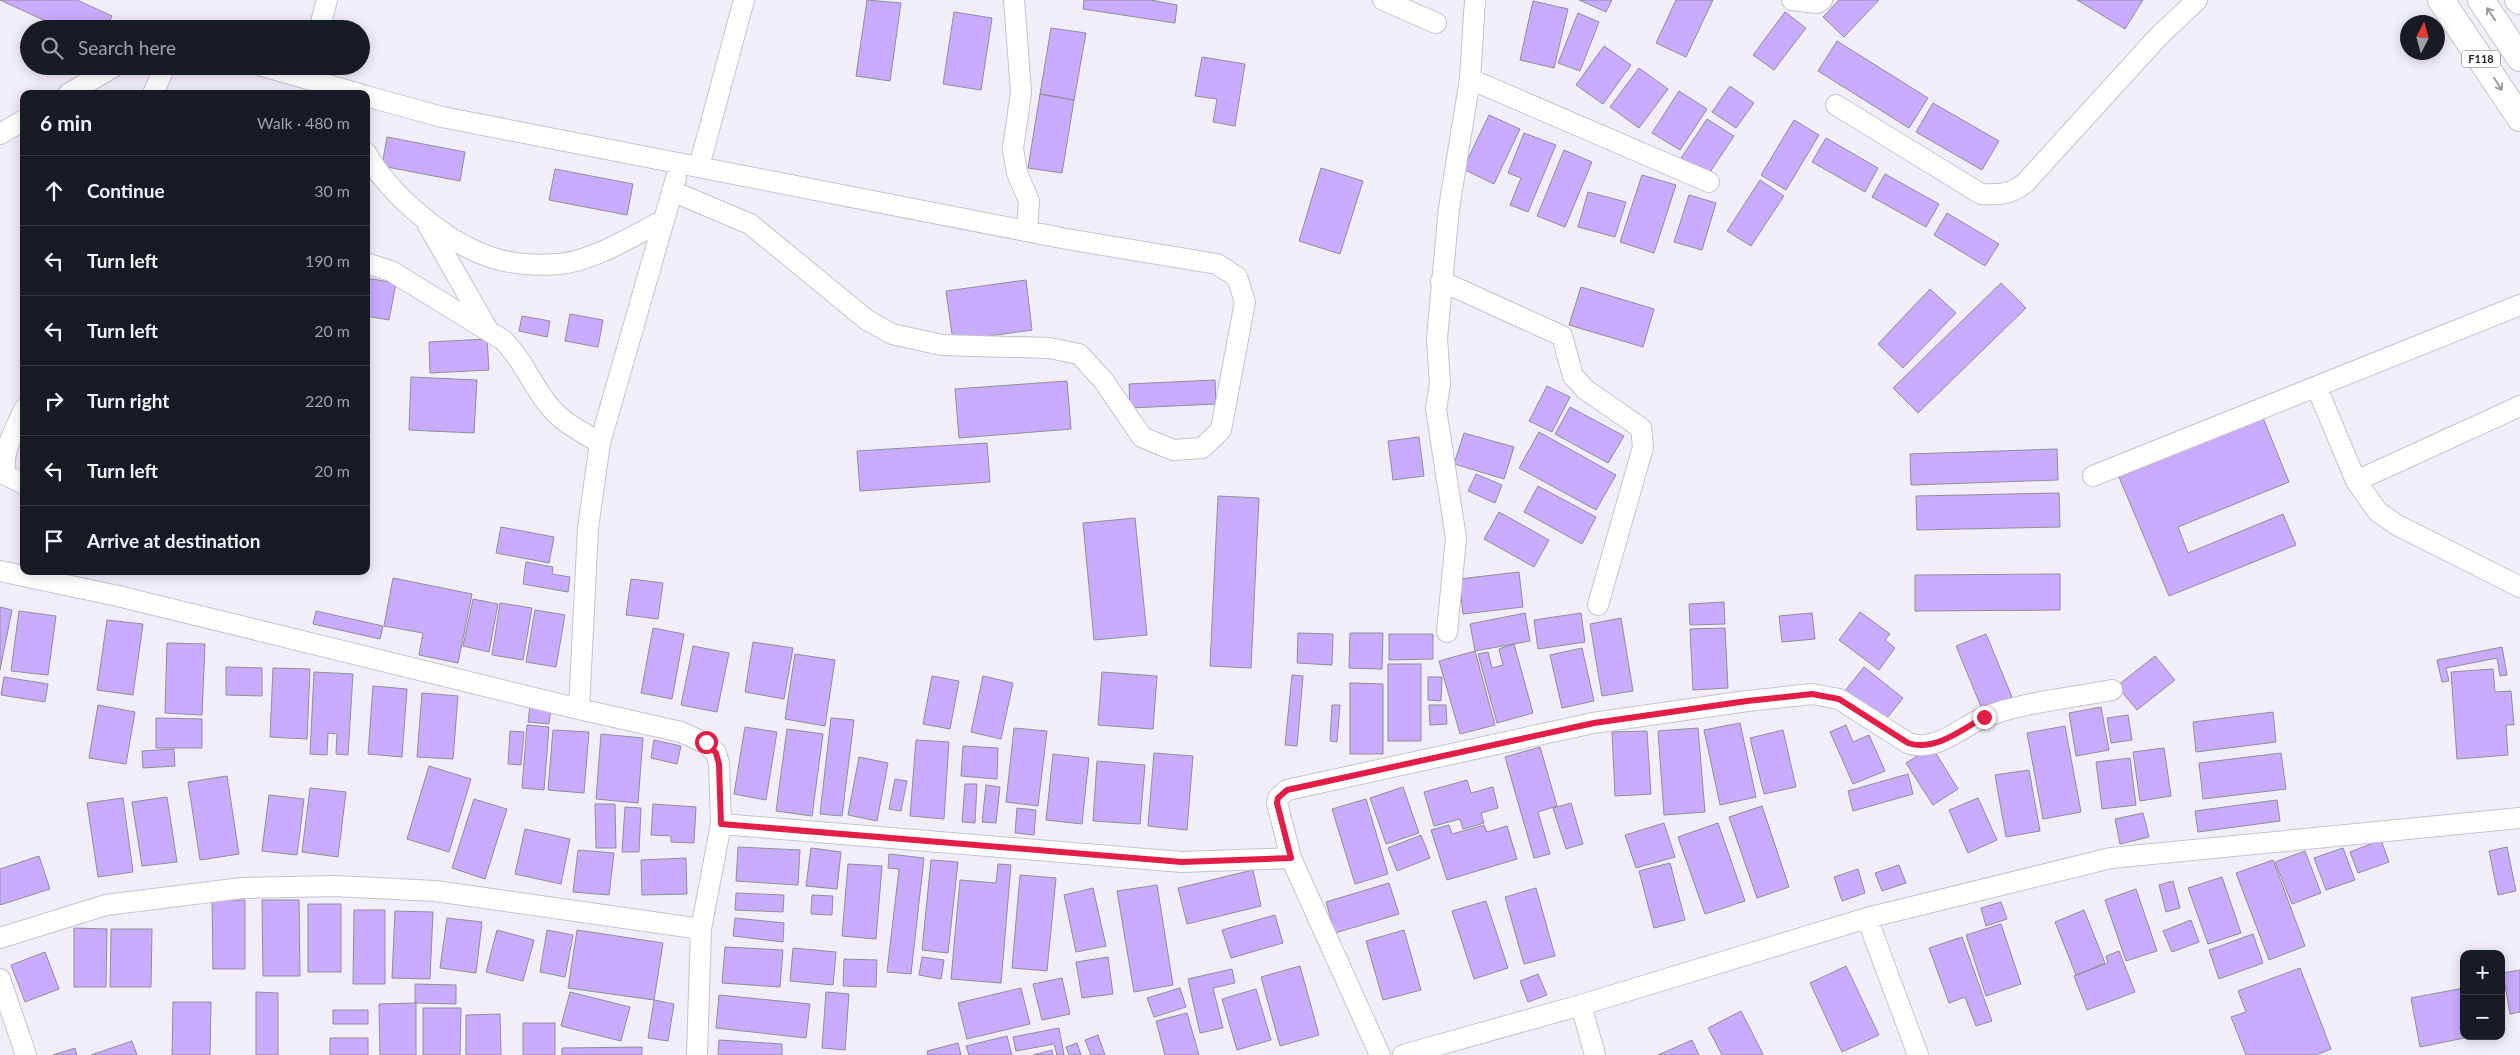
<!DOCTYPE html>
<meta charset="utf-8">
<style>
body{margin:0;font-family:Lato,sans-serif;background:#242831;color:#f1f3f6}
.controls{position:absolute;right:15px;bottom:15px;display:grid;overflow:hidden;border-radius:10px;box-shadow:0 2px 12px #0003}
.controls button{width:45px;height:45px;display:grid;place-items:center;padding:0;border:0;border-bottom:1px solid #363941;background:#171b24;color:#f1f3f6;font:25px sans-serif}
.compass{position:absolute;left:2400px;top:15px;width:45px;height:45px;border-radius:50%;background:#171b24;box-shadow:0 2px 12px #0003;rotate:6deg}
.stop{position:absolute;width:15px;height:15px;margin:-11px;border:4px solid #e11d48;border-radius:50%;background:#fff}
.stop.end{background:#e11d48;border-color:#fff;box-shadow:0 1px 5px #0008}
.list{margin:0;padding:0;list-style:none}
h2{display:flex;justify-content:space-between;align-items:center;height:65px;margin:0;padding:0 20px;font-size:21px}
h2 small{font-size:16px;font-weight:400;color:#9ea1a6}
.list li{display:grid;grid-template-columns:32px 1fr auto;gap:15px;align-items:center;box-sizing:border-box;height:70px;padding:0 20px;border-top:1px solid #363941}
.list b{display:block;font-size:19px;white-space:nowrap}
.list em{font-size:16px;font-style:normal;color:#9ea1a6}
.icon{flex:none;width:28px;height:28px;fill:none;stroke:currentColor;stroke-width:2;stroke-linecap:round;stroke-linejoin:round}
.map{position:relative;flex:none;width:2520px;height:1055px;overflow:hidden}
.search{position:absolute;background:#171b24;box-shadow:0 2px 12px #0003;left:20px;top:20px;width:350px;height:55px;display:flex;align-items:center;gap:12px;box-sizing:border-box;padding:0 18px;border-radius:28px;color:#9ea1a6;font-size:19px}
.panel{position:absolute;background:#171b24;box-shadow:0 2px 12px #0003;left:20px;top:90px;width:350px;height:485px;border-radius:10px}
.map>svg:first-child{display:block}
.building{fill:#c8acff;stroke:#908d97}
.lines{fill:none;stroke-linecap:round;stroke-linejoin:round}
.minor-casing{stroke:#c6c2ce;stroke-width:22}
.major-casing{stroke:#c6c2ce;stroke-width:28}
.minor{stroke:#fff;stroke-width:20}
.major{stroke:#fff;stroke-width:26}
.oneway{stroke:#9c9c9d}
.route{stroke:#e11d48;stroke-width:6}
.labels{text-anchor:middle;stroke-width:4.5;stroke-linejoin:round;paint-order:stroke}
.shield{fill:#fff;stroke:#656467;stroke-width:1}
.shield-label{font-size:11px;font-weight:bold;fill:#232226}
</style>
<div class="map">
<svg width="2520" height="1055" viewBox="0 0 2520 1055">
<rect width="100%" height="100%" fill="#f1eefa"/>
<path class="building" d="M0 0H77L112 16 106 29H63Z
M867 0 901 3 890 81 856 76Z
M1084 0H1151L1177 5 1175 23 1083 9Z
M1579 0H1612L1606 12Z
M1676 0H1713L1686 57 1656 43Z
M1839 0H1879L1844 37 1823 17Z
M2077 0H2143L2125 29Z
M1533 1 1568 9 1554 68 1520 60Z
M954 12 992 18 981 90 943 84Z
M1785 12 1806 28 1774 70 1753 55Z
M1578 13 1599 22 1580 71 1558 63Z
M1051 28 1086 33 1074 100 1040 94Z
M1837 41 1928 98 1909 128 1818 71Z
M1604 46 1631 65 1603 104 1576 85Z
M1202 57 1245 64 1235 126 1213 122 1217 99 1195 96Z
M1639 68 1668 89 1639 128 1610 107Z
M1730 86 1754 103 1736 128 1712 112Z
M1679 91 1707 109 1680 150 1652 133Z
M1040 94 1074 100 1062 173 1028 168Z
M1933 103 1999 141 1982 170 1916 132Z
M1489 115 1520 129 1494 184 1463 169Z
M1707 119 1734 136 1708 175 1681 158Z
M1794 120 1819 135 1786 190 1761 175Z
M1524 133 1556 145 1528 212 1510 205 1521 178 1508 173Z
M387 137 465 152 460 181 382 166Z
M1826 138 1878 168 1865 192 1812 162Z
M1564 150 1592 162 1565 227 1537 216Z
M1321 168 1363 181 1340 254 1299 241Z
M555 169 633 184 627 215 549 200Z
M1885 174 1939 204 1926 227 1872 197Z
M1642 175 1676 185 1654 253 1620 242Z
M1760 180 1784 196 1751 246 1727 231Z
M1588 192 1626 202 1615 237 1578 227Z
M1689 195 1716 203 1702 250 1674 242Z
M1947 213 1999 244 1985 266 1934 235Z
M366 278 396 283 389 320 366 316Z
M1026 280 1032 330 953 341 946 291Z
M2001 283 2026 308 1918 413 1893 388Z
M1581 287 1654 309 1643 347 1569 325Z
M1930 289 1956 313 1903 368 1878 344Z
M570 314 603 320 598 347 565 341Z
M522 316 550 321 547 337 519 331Z
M487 339 489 370 430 373 429 342Z
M411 377 477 380 474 433 409 430Z
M1215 380 1216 404 1130 408 1129 384Z
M1067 381 1071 429 959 438 955 389Z
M1547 386 1570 397 1552 432 1529 421Z
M1570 407 1624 436 1608 463 1555 434Z
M2263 418 2289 482 2178 527 2188 553 2283 514 2296 545 2169 596 2119 477Z
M1539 432 1616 475 1596 510 1519 468Z
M1464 433 1514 447 1504 479 1454 464Z
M1419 437 1424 476 1393 480 1388 441Z
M987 443 990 482 860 491 857 451Z
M2057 449 2058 480 1911 485 1910 454Z
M1476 474 1502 485 1495 503 1468 491Z
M1538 486 1596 517 1582 544 1524 512Z
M2059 493 2060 527 1917 530 1916 496Z
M1218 496 1259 498 1251 668 1210 666Z
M1499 512 1549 540 1534 567 1484 539Z
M1135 518 1147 635 1094 640 1083 523Z
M501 527 554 537 549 563 496 553Z
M526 562 553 567 552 574 570 577 568 592 523 584Z
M1519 572 1523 607 1463 614 1459 579Z
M2060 574V610L1915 611V575Z
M393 578 472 594 458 663 419 655 423 633 384 626Z
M631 579 663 583 658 619 626 615Z
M473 599 498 604 489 652 463 646Z
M1724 602 1725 624 1690 625 1689 604Z
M500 603 532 608 523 660 492 655Z
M0 607 12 610 0 670Z
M535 610 565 615 556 667 526 662Z
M19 611 56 616 48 675 11 671Z
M316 611 383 626 380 639 313 624Z
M1860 612 1890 634 1885 640 1895 648 1879 670 1839 640Z
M1525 613 1530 641 1475 651 1470 624Z
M1581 613 1585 642 1538 649 1534 620Z
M1812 613 1815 639 1782 642 1779 616Z
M1621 618 1633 691 1602 696 1590 624Z
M107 620 143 624 133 695 97 690Z
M653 628 684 634 672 699 641 693Z
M1725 628 1728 688 1693 690 1690 629Z
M1298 633 1333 634 1332 665 1297 663Z
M1350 633H1383L1382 669 1349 668Z
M1389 634H1433V659L1389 660Z
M1986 634 2012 697 1982 709 1956 646Z
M753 642 793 648 784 699 745 692Z
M167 643 205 644 202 715 165 713Z
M1514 644 1533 713 1497 723 1478 654 1488 652 1492 668 1503 665 1499 649Z
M693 646 729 653 717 712 681 705Z
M2502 647 2507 675 2500 676 2497 658 2446 668 2449 681 2442 682 2437 660Z
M1582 648 1594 701 1562 708 1550 655Z
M1475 651 1495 725 1460 734 1439 661Z
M795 654 835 660 825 726 785 719Z
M2155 656 2175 680 2137 710 2117 686Z
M1388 664H1421V741H1388Z
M226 667 262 668V696L226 695Z
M1864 667 1903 698 1883 723 1844 692Z
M273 668 310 669 307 739 270 737Z
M2493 669 2495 692 2511 691 2514 725H2506L2508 755 2457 759 2451 672Z
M314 672 353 674 348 755 336 754 337 734 328 733 327 755 310 754Z
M1102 672 1157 676 1153 729 1098 725Z
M1292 675 1303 676 1297 746 1285 745Z
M932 676 959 681 950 729 923 724Z
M983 676 1013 683 1001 739 971 732Z
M4 677 48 684 45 702 1 695Z
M1428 677H1442L1441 701 1428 700Z
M1350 683 1383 684V754H1350Z
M373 686 407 689 402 757 368 754Z
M422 693 458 696 453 759 417 757Z
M98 705 135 712 126 764 89 758Z
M1332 705H1340L1337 742 1330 741Z
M1429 705H1446L1447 724 1430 725Z
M530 706 551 708 549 724 528 722Z
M2101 707 2109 750 2076 756 2069 713Z
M2273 712 2276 742 2196 752 2193 722Z
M2128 715 2132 740 2111 743 2107 718Z
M156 718 202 719V748H156Z
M831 718 854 720 842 816 820 814Z
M1740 723 1756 797 1720 805 1704 730Z
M527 725 549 727 544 790 522 788Z
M1846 725 1853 742 1869 735 1885 771 1853 784 1830 732Z
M2065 726 2081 812 2043 819 2027 733Z
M745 727 777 732 766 800 734 794Z
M1014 728 1047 731 1038 806 1006 802Z
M1698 728 1705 812 1664 815 1658 731Z
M787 729 823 734 812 816 776 811Z
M553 730 589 732 584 793 548 790Z
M1783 730 1796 787 1764 794 1750 738Z
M510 731 524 732 521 765 508 764Z
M1647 731 1651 794 1615 796 1612 732Z
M601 734 643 738 638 803 596 799Z
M654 740 681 746 677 764 651 758Z
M916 740 949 742 944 819 910 816Z
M963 746 998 748 997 779 961 776Z
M1540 747 1557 806 1538 812 1550 854 1534 858 1505 757Z
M1932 747 1958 789 1933 805 1906 763Z
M2164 748 2171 796 2140 801 2133 752Z
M174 749 175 766 143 768 142 751Z
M1154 753 1193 756 1187 830 1148 826Z
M2281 753 2286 789 2203 799 2199 763Z
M1053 754 1089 758 1082 824 1046 820Z
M859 757 888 763 877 821 848 815Z
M2130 758 2136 805 2102 809 2096 762Z
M1097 761 1145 765 1140 824 1093 821Z
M429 766 471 779 449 852 407 839Z
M2029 770 2040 831 2006 837 1995 775Z
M1908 774 1913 794 1853 811 1848 791Z
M227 776 239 854 200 860 188 782Z
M895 779 907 781 901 811 889 809Z
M1467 780 1471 793 1493 787 1498 808 1481 813 1484 823 1463 829 1460 819 1434 826 1424 792Z
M965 784H977L975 823 962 822Z
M986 785 1000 787 996 823 982 822Z
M1403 787 1419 833 1386 844 1370 798Z
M310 788 346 792 338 857 302 852Z
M269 795 304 799 297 855 262 851Z
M167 797 177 862 142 866 132 802Z
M123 798 133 872 98 877 87 803Z
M1978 798 1997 840 1968 853 1949 810Z
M474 799 507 809 485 879 452 868Z
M1366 799 1388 874 1355 884 1332 809Z
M2277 800 2280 821 2198 832 2195 811Z
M1571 803 1583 844 1566 849 1553 808Z
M595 804H615L616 848H596Z
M653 804 696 807 694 843 671 842V836L651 835Z
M1762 806 1789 887 1757 898 1729 817Z
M625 807 641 808 639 852H622Z
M1017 808 1036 810 1034 835 1015 833Z
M2143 813 2149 837 2120 844 2115 819Z
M1664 823 1675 857 1636 868 1625 835Z
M1718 823 1745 901 1705 914 1678 837Z
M1449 825 1452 834 1484 825 1487 832 1507 826 1517 859 1447 880 1431 830Z
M525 829 570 839 561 884 515 874Z
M1421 835 1430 858 1397 871 1388 848Z
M2381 840 2389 862 2358 873 2350 852Z
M738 847 800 850 798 885 736 881Z
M2507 847 2516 891 2498 895 2489 851Z
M811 848 841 852 837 889 806 886Z
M2343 848 2355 880 2326 890 2314 858Z
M578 850 614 853 609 895 573 892Z
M2305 851 2321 893 2292 904 2275 862Z
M889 854 924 858 911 974 887 972 899 869 888 868Z
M39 856 50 889 0 905V869Z
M686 858 687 894 642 895 641 860Z
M931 860 958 862 948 953 922 950Z
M2273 860 2305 946 2269 960 2236 873Z
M1670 863 1685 920 1654 928 1639 871Z
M848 864 882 866 876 939 842 936Z
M998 864 1011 865 1001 983 951 979 960 880 996 883Z
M1899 865 1906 883 1882 891 1875 873Z
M1858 869 1865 893 1842 901 1834 877Z
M1253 870 1261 906 1187 924 1178 888Z
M1020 875 1056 878 1047 971 1012 968Z
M2222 877 2241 933 2208 944 2188 888Z
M2173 881 2180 908 2166 912 2159 885Z
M1389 883 1399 914 1335 933 1326 902Z
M1157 885 1173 985 1134 992 1117 891Z
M1093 888 1106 946 1076 952 1064 895Z
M1536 888 1555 956 1524 964 1505 897Z
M2136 889 2157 951 2126 961 2105 900Z
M736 893 784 895 783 912 735 910Z
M812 895 833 896 832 915 811 914Z
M212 900H245V969H213Z
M262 900H299L300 976H263Z
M1486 901 1508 968 1474 979 1452 911Z
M2001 902 2007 919 1986 926 1981 908Z
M308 904H341V972H308Z
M354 910H385V984H353Z
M2084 910 2105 963 2076 975 2055 922Z
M395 911 433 912 430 979 392 978Z
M1275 915 1283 943 1231 958 1222 930Z
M447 918 482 922 476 973 440 968Z
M735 918 784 923 783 942 733 936Z
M2191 920 2199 942 2172 952 2163 931Z
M2001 924 2021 984 1986 996 1966 935Z
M74 928 107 929 106 987H74Z
M111 929H152L151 987H110Z
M497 930 534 940 523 981 486 972Z
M547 930 573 935 565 977 540 972Z
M577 930 663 943 654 1000 568 988Z
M1404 930 1421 990 1383 1000 1366 941Z
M2253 934 2263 963 2219 979 2209 950Z
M1962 937 1992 1021 1976 1026 1965 997 1949 1003 1929 948Z
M725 947 783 950 780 987 722 983Z
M793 948 836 952 833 985 790 981Z
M2119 951 2135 992 2087 1010 2074 976 2108 963 2106 956Z
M45 952 59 989 25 1002 11 965Z
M922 957 944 960 941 979 919 975Z
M1108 957 1113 994 1082 998 1076 962Z
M844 959 877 960 876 987 843 986Z
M1300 966 1319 1035 1280 1046 1261 977Z
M1846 966 1879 1035 1842 1052 1810 983Z
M2300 968 2331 1049 2316 1055H2246L2231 1017 2246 1012 2238 991Z
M1232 969 1235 983 1213 988 1223 1028 1200 1033 1188 979Z
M2520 970V1012L2510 1014 2503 973Z
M1538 974 1547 995 1528 1002 1520 981Z
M1062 978 1070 1014 1042 1020 1033 984Z
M415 984 456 985V1004L415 1003Z
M1021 988 1030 1024 967 1039 958 1003Z
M1180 988 1186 1007 1154 1017 1147 998Z
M2464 988V1036H2474L2420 1047 2411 998Z
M1256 989 1271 1040 1237 1050 1222 999Z
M256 992 278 993V1055H256Z
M570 992 630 1007 621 1041 561 1026Z
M826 992 849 994 845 1050 822 1048Z
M719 995 810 1004 806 1038 716 1028Z
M654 1000 674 1004 668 1041 648 1038Z
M173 1002H211L210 1055H172Z
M416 1003V1055H380L379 1004Z
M423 1008H461L460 1055H423Z
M333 1010H368V1024H333Z
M1741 1011 1763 1054 1762 1055H1722L1708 1028Z
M1187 1013 1199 1055H1165L1156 1021Z
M500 1014 501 1055H466V1015Z
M523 1023H555V1055H523Z
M1059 1028 1064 1055H1057L1054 1044 1016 1051 1013 1037Z
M1098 1035 1105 1055H1091L1085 1040Z
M1007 1036 1012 1055H969L966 1046Z
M330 1038H368V1055H330Z
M719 1040 782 1044V1055H718Z
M1692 1040 1699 1055H1658Z
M132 1041 137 1055H91Z
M958 1043 961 1055H928L927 1051Z
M1077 1043 1081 1055H1069L1066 1047Z
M642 1047V1055H562V1048Z
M75 1048 77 1055H53Z
M1052 1050 1053 1055H1033Z"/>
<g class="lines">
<defs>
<path id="minor" d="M1014 0 1021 92 1013 149 1017 173 1029 201 1027 231
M1383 0 1436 23
M1792 0 1817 3 1822 0
M319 29 327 0
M262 66 360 94
M1470 79 1709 182
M68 94 115 66
M153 94 165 66
M366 96 442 117 1067 239 1217 264 1237 277 1245 302 1221 430 1202 448 1173 450 1142 437 1103 380 1079 354 1049 348 942 345 892 334 867 320 750 224 672 191
M1836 105 1981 194C1998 195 2010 195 2025 183L2158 37 2197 0
M0 134 24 120
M366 153C389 194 445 242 490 257 511 264 537 266 558 264 592 262 634 235 664 220
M699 167 744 0
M428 225 488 330
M366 263 391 271 503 340C523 359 532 386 550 407 563 423 582 432 600 443
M1441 281 1562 336 1573 376 1586 390 1641 428 1643 447 1598 605
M2317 388 2356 481 2378 512 2397 525 2520 587
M24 409C16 429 0 453 6 475L24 484
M2093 476 2520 305
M2356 481 2520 406
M0 571 118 596 579 709 681 732 705 743 716 753 719 763 721 824 701 929 697 1055
M1447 632 1456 538 1436 409 1440 384 1437 338 1449 208 1470 79 1475 0
M579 709 588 528 600 443 676 178
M721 824 1182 862 1291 858
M1867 918 1918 1055
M0 938 106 905 242 888 334 886 435 891 701 929
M0 979 26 1055
M1581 1005 1595 1055
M1380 1055 1291 858 1277 803 1278 798 1287 790 1593 723 1747 701 1812 694 1839 699 1908 743C1937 753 1960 727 1985 717 2024 702 2070 698 2112 690
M1403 1055 1581 1005 1867 918 2111 858 2520 818"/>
<path id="major" d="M2441 0 2520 118
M2481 0 2520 58
M2518 0 2520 1"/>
</defs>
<use href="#minor" class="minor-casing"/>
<use href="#major" class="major-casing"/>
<use href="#minor" class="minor"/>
<use href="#major" class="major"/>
</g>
<defs><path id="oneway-shaft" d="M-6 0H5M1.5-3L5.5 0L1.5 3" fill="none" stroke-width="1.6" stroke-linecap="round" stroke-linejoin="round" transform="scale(1.25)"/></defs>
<g class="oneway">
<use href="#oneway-shaft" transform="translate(2491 14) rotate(-124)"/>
<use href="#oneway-shaft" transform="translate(2498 84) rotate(57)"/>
</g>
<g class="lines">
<path class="route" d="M706 742 716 753 719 764 721 824 1182 862 1291 858 1277 803 1278 798 1287 790 1594 723 1747 701 1812 694 1839 699 1908 743C1934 752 1962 730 1984 717"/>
</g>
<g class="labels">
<rect class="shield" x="2462" y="50.5" width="38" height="17" rx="4"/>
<g class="shield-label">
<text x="2481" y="63">F118</text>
</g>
</g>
</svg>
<div class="controls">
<button>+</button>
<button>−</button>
</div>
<svg class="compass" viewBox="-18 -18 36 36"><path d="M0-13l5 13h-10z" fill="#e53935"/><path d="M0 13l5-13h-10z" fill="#9ea1a6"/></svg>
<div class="stop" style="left:706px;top:742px"></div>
<div class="stop end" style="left:1984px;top:717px"></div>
<div class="search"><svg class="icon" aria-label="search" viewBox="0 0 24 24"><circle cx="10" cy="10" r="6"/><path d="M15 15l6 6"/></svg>Search here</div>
<section class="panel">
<h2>6 min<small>Walk · 480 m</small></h2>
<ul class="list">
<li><svg class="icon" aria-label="ahead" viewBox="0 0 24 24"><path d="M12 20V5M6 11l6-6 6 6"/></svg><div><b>Continue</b></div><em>30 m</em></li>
<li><svg class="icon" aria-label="left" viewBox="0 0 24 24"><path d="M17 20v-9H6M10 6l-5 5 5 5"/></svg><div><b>Turn left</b></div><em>190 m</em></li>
<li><svg class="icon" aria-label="left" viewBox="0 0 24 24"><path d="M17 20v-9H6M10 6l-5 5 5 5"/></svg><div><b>Turn left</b></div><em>20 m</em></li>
<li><svg class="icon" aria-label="right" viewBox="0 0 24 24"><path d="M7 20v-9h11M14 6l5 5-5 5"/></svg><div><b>Turn right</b></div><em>220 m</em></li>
<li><svg class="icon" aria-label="left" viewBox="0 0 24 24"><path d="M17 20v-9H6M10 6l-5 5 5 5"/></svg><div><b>Turn left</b></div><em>20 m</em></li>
<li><svg class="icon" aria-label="arrive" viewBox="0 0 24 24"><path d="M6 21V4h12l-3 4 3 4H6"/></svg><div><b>Arrive at destination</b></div></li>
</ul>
</section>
</div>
